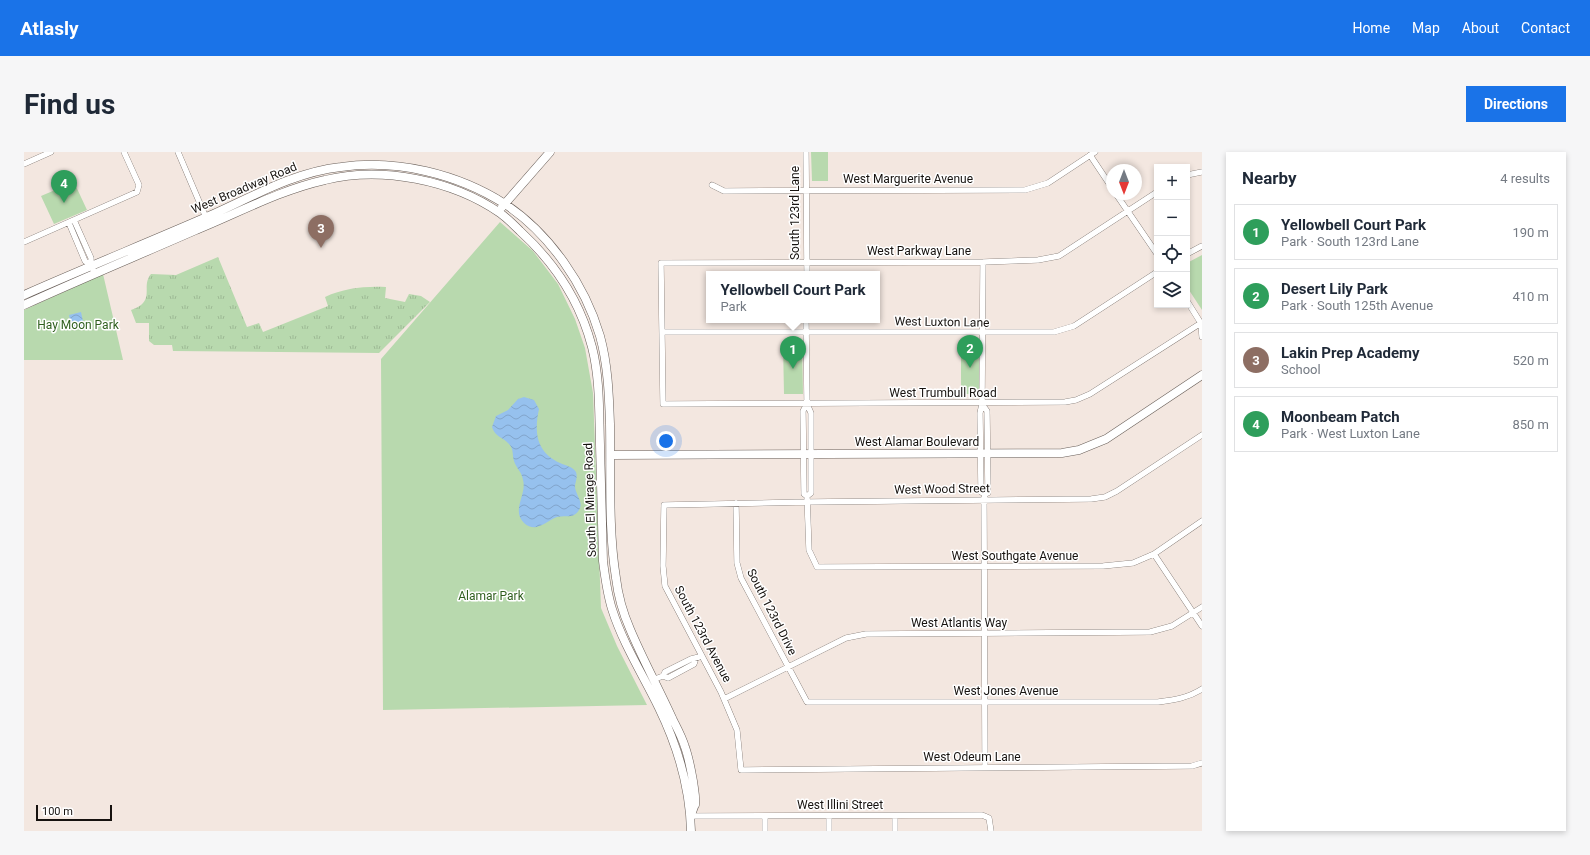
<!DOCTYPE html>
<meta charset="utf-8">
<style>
body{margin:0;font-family:Roboto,sans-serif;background:#f6f6f7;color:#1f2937}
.controls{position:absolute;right:12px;top:12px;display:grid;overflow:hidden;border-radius:0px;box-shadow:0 2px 6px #0003}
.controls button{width:36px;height:36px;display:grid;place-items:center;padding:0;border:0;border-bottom:1px solid #e0e1e3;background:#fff;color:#1f2937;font:20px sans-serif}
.compass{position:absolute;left:1082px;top:12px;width:36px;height:36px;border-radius:50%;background:#fff;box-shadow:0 2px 6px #0003;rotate:180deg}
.scale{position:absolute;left:12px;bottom:10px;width:76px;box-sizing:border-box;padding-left:4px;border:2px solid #16120f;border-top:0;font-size:11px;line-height:14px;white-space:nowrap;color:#16120f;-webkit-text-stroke:3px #fff;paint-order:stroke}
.you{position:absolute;left:642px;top:289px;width:14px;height:14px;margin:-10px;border:3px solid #fff;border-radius:50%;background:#1a73e8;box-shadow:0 0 0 6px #1a73e833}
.badge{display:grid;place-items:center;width:26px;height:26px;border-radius:50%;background:#1a73e8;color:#fff;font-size:13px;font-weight:700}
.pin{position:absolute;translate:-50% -33px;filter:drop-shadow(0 1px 2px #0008)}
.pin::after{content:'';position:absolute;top:21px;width:14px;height:12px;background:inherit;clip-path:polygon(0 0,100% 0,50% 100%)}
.popup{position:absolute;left:682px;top:119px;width:174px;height:52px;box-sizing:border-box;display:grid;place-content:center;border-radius:0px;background:#fff;filter:drop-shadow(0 1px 3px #0005);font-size:13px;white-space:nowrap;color:#747a83}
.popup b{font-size:15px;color:#1f2937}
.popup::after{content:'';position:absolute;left:50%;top:100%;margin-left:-8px;border:8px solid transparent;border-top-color:#fff}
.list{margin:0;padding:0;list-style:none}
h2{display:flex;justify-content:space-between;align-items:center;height:52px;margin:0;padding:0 16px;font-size:17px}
h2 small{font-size:13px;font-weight:400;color:#747a83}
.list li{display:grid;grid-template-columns:26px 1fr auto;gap:12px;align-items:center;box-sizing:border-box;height:56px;margin:0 8px 8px;padding:0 8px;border:1px solid #e0e1e3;border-radius:0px}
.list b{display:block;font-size:15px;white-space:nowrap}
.list p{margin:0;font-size:13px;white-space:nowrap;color:#747a83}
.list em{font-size:13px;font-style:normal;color:#747a83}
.icon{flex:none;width:22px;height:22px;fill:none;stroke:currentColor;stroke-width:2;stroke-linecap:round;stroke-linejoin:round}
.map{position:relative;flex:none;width:1178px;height:679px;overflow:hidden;border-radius:0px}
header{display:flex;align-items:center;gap:24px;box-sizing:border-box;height:56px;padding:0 20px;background:#1a73e8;color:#fff}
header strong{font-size:19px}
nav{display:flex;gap:22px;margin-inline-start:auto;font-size:14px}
.intro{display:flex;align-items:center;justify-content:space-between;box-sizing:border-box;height:96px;padding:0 24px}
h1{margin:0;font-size:28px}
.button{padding:10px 18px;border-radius:0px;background:#1a73e8;color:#fff;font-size:14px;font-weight:700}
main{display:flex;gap:24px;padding:0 24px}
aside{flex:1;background:#fff;border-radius:0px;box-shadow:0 2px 6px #0003}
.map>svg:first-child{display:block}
.grass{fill:url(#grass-tufts)}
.park{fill:#b8d9ae}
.water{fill:url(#water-waves)}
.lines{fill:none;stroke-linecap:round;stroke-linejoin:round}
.street-casing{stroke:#695f59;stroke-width:6}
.secondary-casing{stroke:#695f59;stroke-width:9}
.street{stroke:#fff;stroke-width:5.5}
.secondary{stroke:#fff;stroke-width:8}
.labels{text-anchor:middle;stroke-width:3;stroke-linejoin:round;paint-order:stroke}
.street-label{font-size:12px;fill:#16120f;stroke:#fff}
.park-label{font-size:12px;fill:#2f5f1e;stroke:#fff}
</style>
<header>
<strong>Atlasly</strong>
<nav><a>Home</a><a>Map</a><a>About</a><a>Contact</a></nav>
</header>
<div class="intro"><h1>Find us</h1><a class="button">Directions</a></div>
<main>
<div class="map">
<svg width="1178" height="679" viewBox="0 0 1178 679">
<defs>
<pattern id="grass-tufts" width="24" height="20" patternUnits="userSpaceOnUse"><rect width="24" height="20" fill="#b8d9ae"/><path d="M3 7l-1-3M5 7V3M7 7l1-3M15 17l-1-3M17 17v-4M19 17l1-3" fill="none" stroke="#9db994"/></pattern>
<pattern id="water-waves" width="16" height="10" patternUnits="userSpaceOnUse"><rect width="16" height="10" fill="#96c1ee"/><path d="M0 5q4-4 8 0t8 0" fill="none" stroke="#81a5cb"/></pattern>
</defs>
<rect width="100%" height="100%" fill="#f3e7e0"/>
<path class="grass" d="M194 105 223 175 235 171 239 180 304 154 301 145C320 136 341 134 362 135L361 146 381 150 385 142 397 144 406 150 355 201 149 199 148 193H130L125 189V171H112L107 158C133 149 116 135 127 122L152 123Z"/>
<path class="park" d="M787 0H804V29H788Z
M50 30 63 58 30 72 17 44Z
M476 70 509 99 534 132 551 167 561 196 569 241 577 456 593 494 623 553 359 558 357 207Z
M1178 103V158L1163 135V111Z
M79 122 99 208H0V158Z
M937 190H955V242H937Z
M778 191 779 242H760L759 192Z"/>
<path class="water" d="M57 160 60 174 48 177 45 163Z
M500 245 510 248 515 257C510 280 512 300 536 311 542 314 548 314 552 320 554 326 551 330 551 335 552 344 560 350 555 358 550 367 542 363 533 365 522 369 512 382 500 371 487 358 503 343 499 328 498 320 492 316 490 309 488 303 490 297 485 292 479 285 471 285 468 275L472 264 484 258 494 247Z"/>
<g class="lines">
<defs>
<path id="street" d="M154 0 183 68
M782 0 783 122
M1066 3 1088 36
M0 12 27 0
M1163 23 1178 20
M688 33 700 39 1001 38 1024 31 1071 0
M1133 40 1035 104 1014 108 959 110 637 111 639 252 1041 250 1052 248 1066 242 1177 171
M1092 42 1133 102
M50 68 67 106V114
M45 71 61 109 67 114 71 121
M0 90 113 40 115 33 100 0
M1163 102 1178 94
M959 110 958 252 956 261 957 340 961 342
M1163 149 1178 173
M782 168 783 252 787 261V341L783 344
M1177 171 1178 185
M638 180H1030L1050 174 1133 120
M783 252 779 259 780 342 783 344 785 398 793 415 1079 414 1109 411 1130 402 1178 369
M958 252 963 259 964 341 961 342 960 348 961 616
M1178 283 1093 339 1081 345 1067 347 783 350 640 353 639 414 641 434 697 540 713 578 717 618 1168 614 1178 611
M712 351 713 411 717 426 783 550H1134C1150 548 1164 546 1178 537
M1130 402 1178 474
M639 524 641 520 667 507 675 505
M631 527 639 524 644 526 670 512 672 506
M700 547 822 486 842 482 1126 480 1148 474 1178 455
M667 664 958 663 965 666 967 679
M741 664V679
M805 664V679
M871 664V679"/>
<path id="secondary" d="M478 55 526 0
M0 143C61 116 123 91 185 64 228 45 270 20 317 15 373 7 434 22 481 52 526 82 561 133 576 184 584 213 585 243 586 272 587 323 584 376 592 426 594 443 599 461 606 477 619 508 635 537 649 568 653 576 658 585 661 595 665 606 667 618 669 629 670 637 672 645 671 653 670 654 667 663 667 664
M0 153C57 127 115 103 172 78 214 61 256 38 301 28 358 14 428 28 476 61 483 66 490 73 496 79 531 111 556 149 568 195 576 226 575 260 576 293 577 331 578 370 579 409 581 425 583 441 588 457 599 492 619 523 635 556 653 593 666 637 667 679
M587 303 1038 301 1055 298 1082 287 1178 223"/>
</defs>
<use href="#street" class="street-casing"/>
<use href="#secondary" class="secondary-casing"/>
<use href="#street" class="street"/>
<use href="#secondary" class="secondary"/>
</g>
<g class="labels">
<g class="street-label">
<text x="884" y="31">West Marguerite Avenue</text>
<text transform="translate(220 36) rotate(-23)" y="4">West Broadway Road</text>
<text transform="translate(771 61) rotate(-90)" y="4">South 123rd Lane</text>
<text x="895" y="103">West Parkway Lane</text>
<text transform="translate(918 170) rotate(1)" y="4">West Luxton Lane</text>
<text x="919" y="245">West Trumbull Road</text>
<text x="893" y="294">West Alamar Boulevard</text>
<text transform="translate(918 337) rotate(-1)" y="4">West Wood Street</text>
<text transform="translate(566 348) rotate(-92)" y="4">South El Mirage Road</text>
<text x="991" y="408">West Southgate Avenue</text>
<text transform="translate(748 460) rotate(63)" y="4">South 123rd Drive</text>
<text x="935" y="475">West Atlantis Way</text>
<text transform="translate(679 482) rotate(62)" y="4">South 123rd Avenue</text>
<text x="982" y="543">West Jones Avenue</text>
<text x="948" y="609">West Odeum Lane</text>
<text x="816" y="657">West Illini Street</text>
</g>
<g class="park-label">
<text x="54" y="177">Hay Moon Park</text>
<text x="467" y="448">Alamar Park</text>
</g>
</g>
</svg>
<div class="controls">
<button>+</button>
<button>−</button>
<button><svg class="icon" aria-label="locate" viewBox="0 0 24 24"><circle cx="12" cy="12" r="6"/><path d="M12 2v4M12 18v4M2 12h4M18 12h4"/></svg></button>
<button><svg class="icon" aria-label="layers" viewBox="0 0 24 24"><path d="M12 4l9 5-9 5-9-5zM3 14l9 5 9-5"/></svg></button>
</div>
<svg class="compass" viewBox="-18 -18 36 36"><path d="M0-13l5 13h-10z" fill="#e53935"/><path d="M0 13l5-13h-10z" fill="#747a83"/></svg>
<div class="scale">100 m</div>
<div class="you"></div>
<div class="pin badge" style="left:769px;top:217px;background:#2e9e5b">1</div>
<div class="popup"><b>Yellowbell Court Park</b>Park</div>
<div class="pin badge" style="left:946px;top:216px;background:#2e9e5b">2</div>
<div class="pin badge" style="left:297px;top:96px;background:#8d6e63">3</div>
<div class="pin badge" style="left:40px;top:51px;background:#2e9e5b">4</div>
</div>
<aside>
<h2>Nearby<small>4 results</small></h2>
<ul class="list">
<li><span class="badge" style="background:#2e9e5b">1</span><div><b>Yellowbell Court Park</b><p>Park · South 123rd Lane</p></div><em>190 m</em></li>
<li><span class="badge" style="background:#2e9e5b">2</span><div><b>Desert Lily Park</b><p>Park · South 125th Avenue</p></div><em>410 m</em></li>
<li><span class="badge" style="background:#8d6e63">3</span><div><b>Lakin Prep Academy</b><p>School</p></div><em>520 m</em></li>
<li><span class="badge" style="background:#2e9e5b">4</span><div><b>Moonbeam Patch</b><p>Park · West Luxton Lane</p></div><em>850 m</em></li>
</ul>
</aside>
</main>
